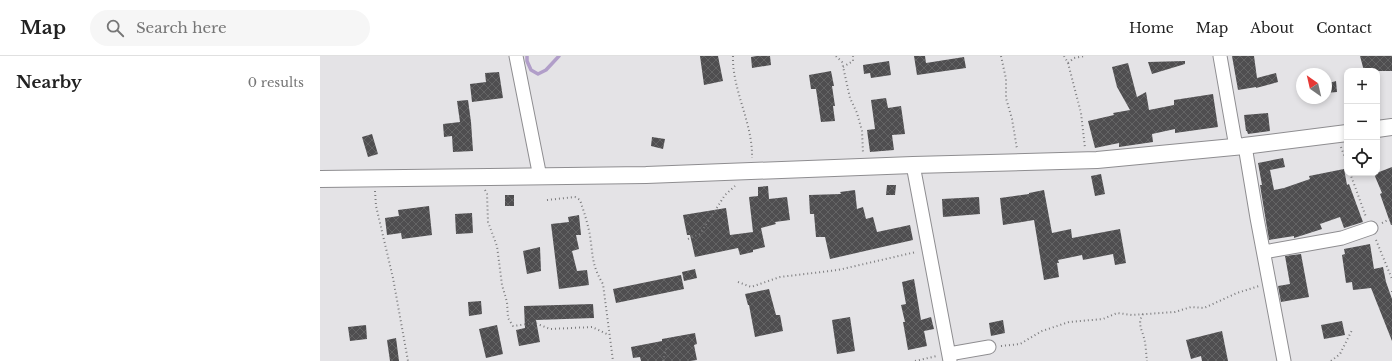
<!DOCTYPE html>
<meta charset="utf-8">
<style>
body{margin:0;font-family:"Libre Baskerville",serif;background:#f6f6f6;color:#222}
.controls{position:absolute;right:12px;top:12px;display:grid;overflow:hidden;border-radius:8px;box-shadow:0 2px 6px #0003}
.controls button{width:36px;height:36px;display:grid;place-items:center;padding:0;border:0;border-bottom:1px solid #e0e0e0;background:#fff;color:#222;font:20px sans-serif}
.compass{position:absolute;left:976px;top:12px;width:36px;height:36px;border-radius:50%;background:#fff;box-shadow:0 2px 6px #0003;rotate:326deg}
.list{margin:0;padding:0;list-style:none}
h2{display:flex;justify-content:space-between;align-items:center;height:52px;margin:0;padding:0 16px;font-size:17px}
h2 small{font-size:13px;font-weight:400;color:#767676}
.icon{flex:none;width:22px;height:22px;fill:none;stroke:currentColor;stroke-width:2;stroke-linecap:round;stroke-linejoin:round}
.map{position:relative;flex:none;width:1072px;height:305px;overflow:hidden}
header{display:flex;align-items:center;gap:24px;box-sizing:border-box;height:56px;padding:0 20px;background:#fff;border-bottom:1px solid #e0e0e0}
header strong{font-size:19px}
nav{display:flex;gap:22px;margin-inline-start:auto;font-size:14px}
.search{width:280px;height:36px;background:#f6f6f6;display:flex;align-items:center;gap:10px;box-sizing:border-box;padding:0 14px;border-radius:22px;color:#767676;font-size:15px}
main{display:flex}
aside{flex:1;background:#fff}
.map>svg:first-child{display:block}
.lines{fill:none;stroke-linecap:round;stroke-linejoin:round}
.stream{stroke:#b19ec9;stroke-width:3.5}
.building{fill:url(#building-cross-hatch)}
.minor-casing{stroke:#8e8d90;stroke-width:15}
.tertiary-casing{stroke:#8e8d90;stroke-width:18}
.path{stroke:#7c7c7e;stroke-width:2;stroke-dasharray:1 3;stroke-linecap:butt}
.minor{stroke:#fff;stroke-width:13}
.tertiary{stroke:#fff;stroke-width:16}
</style>
<header>
<strong>Map</strong>
<div class="search"><svg class="icon" aria-label="search" viewBox="0 0 24 24"><circle cx="10" cy="10" r="6"/><path d="M15 15l6 6"/></svg>Search here</div>
<nav><a>Home</a><a>Map</a><a>About</a><a>Contact</a></nav>
</header>
<main>
<aside>
<h2>Nearby<small>0 results</small></h2>
<ul class="list">
</ul>
</aside>
<div class="map">
<svg width="1072" height="305" viewBox="0 0 1072 305">
<defs>
<pattern id="building-cross-hatch" width="8" height="8" patternUnits="userSpaceOnUse"><rect width="8" height="8" fill="#4f4e50"/><path d="M0 0l8 8M0 8l8-8" fill="none" stroke="#646465"/></pattern>
</defs>
<rect width="100%" height="100%" fill="#e4e3e6"/>
<g class="lines">
<path class="stream" d="M207 0V5L211 14 218 18 226 14 239 0"/>
</g>
<path class="building" d="M380 0H398L403 25 384 29Z
M437 0H450L451 9 432 12 431 1Z
M594 0H605L606 7 644 1 646 12 597 19Z
M912 0H934L937 22 956 17 958 26 936 32V31L918 34Z
M1040 0H1072V15H1044Z
M569 5 571 19 551 22 550 17 544 18 543 9Z
M865 5V8L832 18 828 6Z
M808 7 817 41 826 36 829 54 854 49V44L893 38 898 71 855 77V73L832 78 833 86 799 91V87L775 92 768 65 794 59 793 57 810 54 797 31 792 11Z
M511 15 514 30H512L515 50H513L515 65 501 66 496 33H491L489 19Z
M179 16 183 42 152 46 150 28 166 26 165 17Z
M1016 25 1017 36 1006 37V28Z
M566 42 568 52 581 50 585 78 572 79 574 94 550 96 547 74 555 73 551 44Z
M148 44 151 66 153 95 133 96 132 80 124 81 123 68 140 66 137 45Z
M948 57 950 75 928 78 927 75H926L924 59Z
M52 78 58 98 48 101 42 81Z
M332 81 345 83 343 93 331 90Z
M963 102 965 111 950 114 954 134 964 132 990 123 989 120 1024 113 1027 129 1029 128 1043 166 1024 172 1020 161 1000 168 1002 173 974 182V180L949 184 940 129H942L938 107Z
M1072 111V169H1071L1060 138 1062 137 1054 118Z
M781 118 785 138 775 140 771 120Z
M567 129H576L575 139H566Z
M448 130 449 143 467 141 470 164 455 166 456 168 441 172 445 191 433 194V196L420 199 418 192 375 201 370 179H367L363 159 406 152 410 179 433 176 429 141 438 140V131Z
M535 134 537 153 543 151 546 163 553 161 557 176 590 169 593 184 510 203 505 181H496L494 158H490L489 139 521 138 520 136Z
M724 134 732 177 751 173 752 182 800 173 806 207 795 209 793 198 763 204 762 199 738 204 739 207H737L739 221 724 224 714 164 683 169 680 142 709 138V137Z
M185 139H194V150H185Z
M659 141 660 158 623 161 622 143Z
M109 150 112 179 82 183 81 177 67 179 65 162 79 160 78 154Z
M152 157 153 177 136 178 135 158Z
M259 159 261 179H256L259 193 252 195 257 215 267 214 269 229 239 233 231 168 249 166 248 161Z
M1050 188 1054 213 1063 211 1066 226 1072 243V285L1051 232 1033 234 1032 226 1026 227 1022 199 1025 198 1024 193Z
M220 191 221 215 207 218 203 195Z
M981 198 989 241 961 246 958 230 970 228 965 200Z
M375 213 377 222 364 225 362 216Z
M361 219 364 233 296 247 293 233Z
M594 223 601 264 611 261 614 273 604 275 607 290 588 294 583 266H585L581 249 586 248 582 226Z
M449 233 456 259H460L463 275 435 281 429 249H428L425 238Z
M161 245 162 258 149 260 148 246Z
M273 248 274 262 216 264 220 286 199 290 196 274 205 272 204 250Z
M530 261 535 295 517 298 512 264Z
M683 264 685 277 671 280 669 267Z
M1022 265 1025 279 1004 283 1001 269Z
M46 269 47 283 30 285 28 271Z
M177 269 183 298 166 302 159 273Z
M902 275 908 305H882L881 300 871 303 866 284Z
M375 277 377 288 374 289 377 304 370 305H321L320 301 313 302 311 291 342 285V283Z
M76 282 79 305H70L67 284Z"/>
<g class="lines">
<defs>
<path id="minor" d="M196 0 220 121
M900 0 916 91
M925 90 937 162 964 305
M593 109 630 305
M944 196 1022 182 1051 172
M629 298 669 291"/>
<path id="tertiary" d="M1057 73 1072 71
M0 123 326 119 593 109 777 104 924 90 1027 77"/>
</defs>
<use href="#minor" class="minor-casing"/>
<use href="#tertiary" class="tertiary-casing"/>
<path class="path" d="M413 0C412 34 433 67 432 102
M516 0 522 6 530 42 537 57 542 75 543 97
M681 0 686 23V42L692 63 697 93
M744 0 748 7 761 57 765 92
M748 7 754 2 765 0
M523 11 533 5V0
M1021 91 1027 107
M1030 117 1046 161
M165 134 167 138 168 166 177 190 182 229 187 246 188 262 193 270 215 267 230 273 272 271 289 279
M55 135 56 150 73 222 88 305
M227 144 255 141 260 144C264 156 268 168 270 180 273 200 272 210 283 228L293 305
M1062 167 1072 162
M368 183 380 178 405 139 415 130
M1056 184 1072 223
M418 226 431 231 460 221 518 214 596 196
M1072 235V237
M823 258C817 267 822 274 824 282 826 289 826 298 827 305
M681 290 700 288 722 275 749 266 783 263 797 257 812 259 855 256 871 251 884 252 917 237 939 230
M343 305 347 290
M595 305 617 300
M1011 305 1020 298 1032 274"/>
<use href="#minor" class="minor"/>
<use href="#tertiary" class="tertiary"/>
</g>
</svg>
<div class="controls">
<button>+</button>
<button>−</button>
<button><svg class="icon" aria-label="locate" viewBox="0 0 24 24"><circle cx="12" cy="12" r="6"/><path d="M12 2v4M12 18v4M2 12h4M18 12h4"/></svg></button>
</div>
<svg class="compass" viewBox="-18 -18 36 36"><path d="M0-13l5 13h-10z" fill="#e53935"/><path d="M0 13l5-13h-10z" fill="#767676"/></svg>
</div>
</main>
